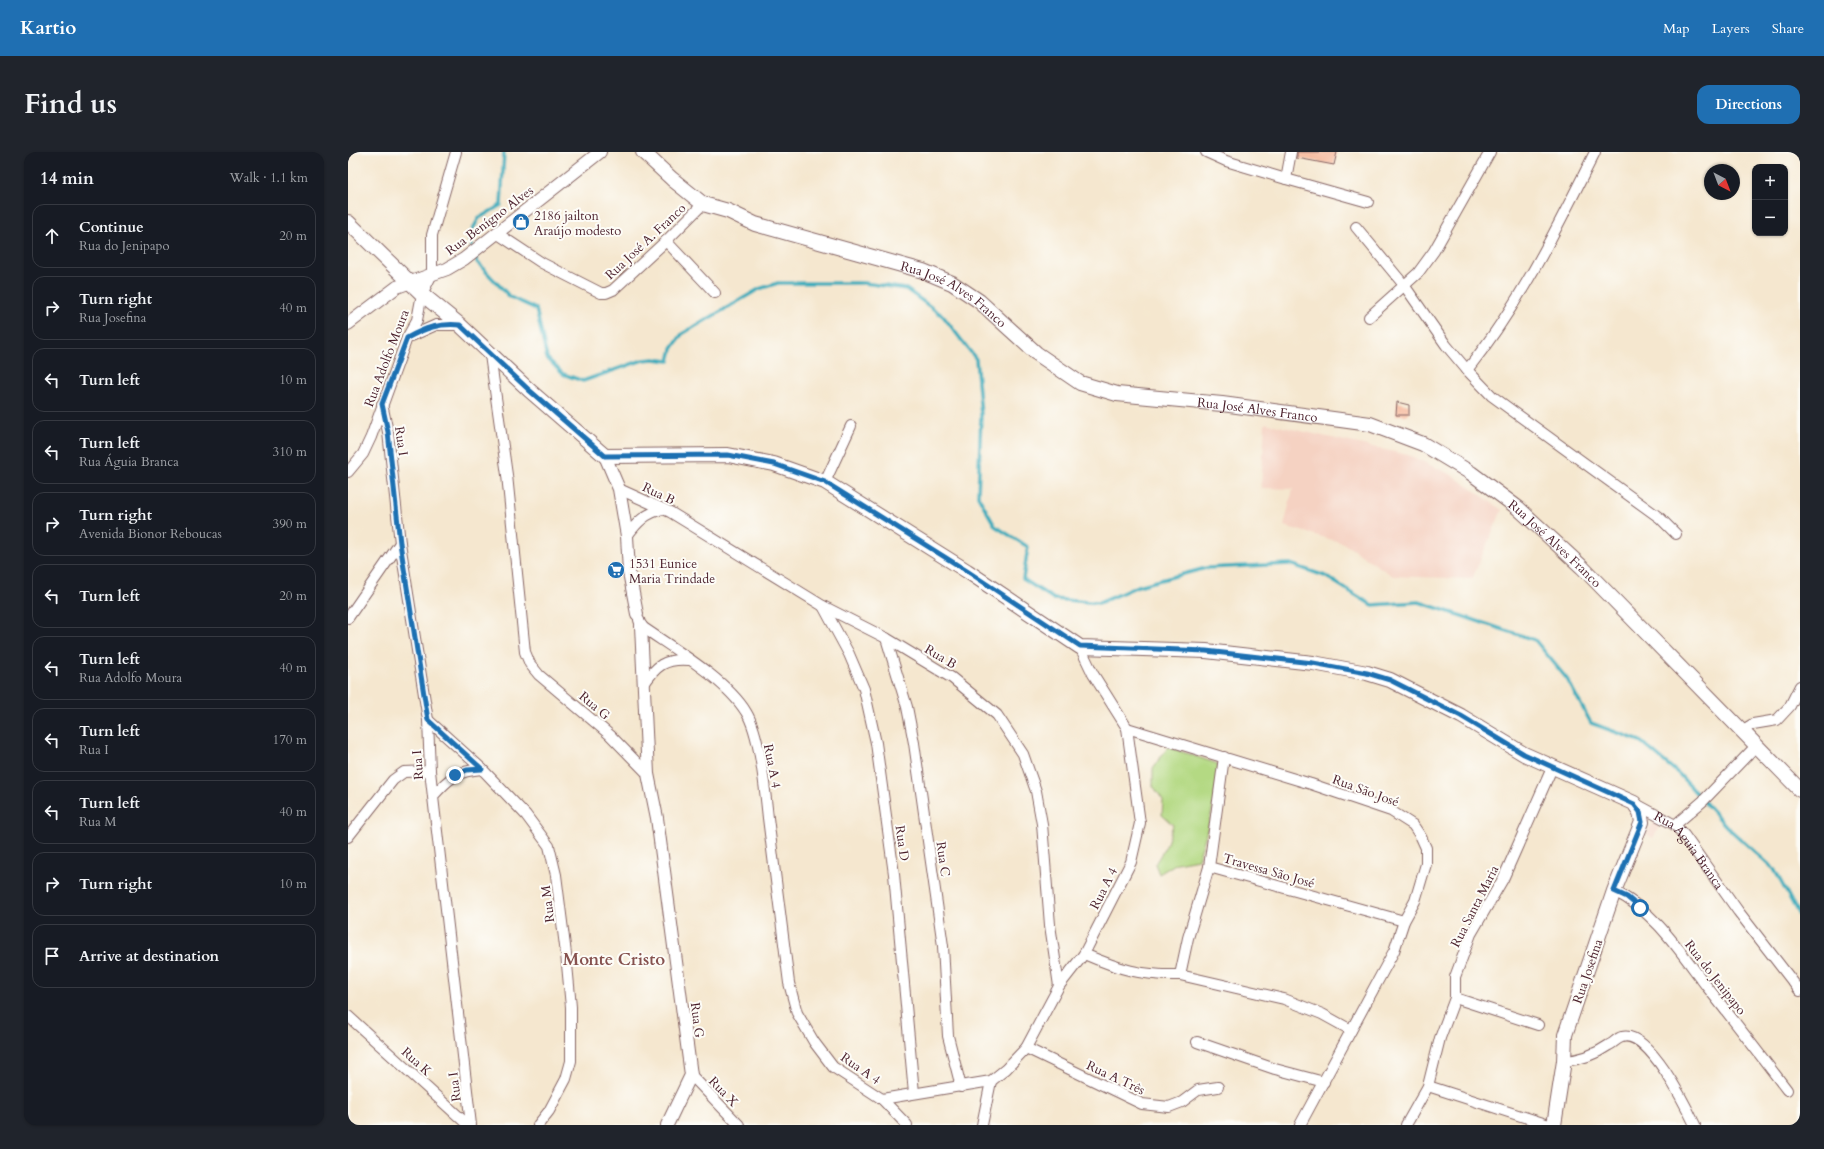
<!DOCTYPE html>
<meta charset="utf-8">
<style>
body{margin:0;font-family:Cardo,serif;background:#20242c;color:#f1f3f6}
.controls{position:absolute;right:12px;top:12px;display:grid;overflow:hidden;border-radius:8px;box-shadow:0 1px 3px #0004}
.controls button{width:36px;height:36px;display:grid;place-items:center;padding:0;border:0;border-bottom:1px solid #363941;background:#171b24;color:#f1f3f6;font:20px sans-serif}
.compass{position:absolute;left:1356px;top:12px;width:36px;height:36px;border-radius:50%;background:#171b24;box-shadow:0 1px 3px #0004;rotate:138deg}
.stop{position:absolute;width:12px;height:12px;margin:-9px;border:3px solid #1f6fb2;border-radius:50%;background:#fff}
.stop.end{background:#1f6fb2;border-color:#fff;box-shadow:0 1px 4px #0008}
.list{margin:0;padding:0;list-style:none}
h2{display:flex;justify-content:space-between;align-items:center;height:52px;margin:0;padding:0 16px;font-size:17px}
h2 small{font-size:13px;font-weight:400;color:#9ea1a6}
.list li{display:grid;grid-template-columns:26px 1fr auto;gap:12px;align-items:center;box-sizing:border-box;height:64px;margin:0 8px 8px;padding:0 8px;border:1px solid #363941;border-radius:12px}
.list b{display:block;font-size:15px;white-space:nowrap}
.list p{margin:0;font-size:13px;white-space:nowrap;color:#9ea1a6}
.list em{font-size:13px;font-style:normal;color:#9ea1a6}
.icon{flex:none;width:22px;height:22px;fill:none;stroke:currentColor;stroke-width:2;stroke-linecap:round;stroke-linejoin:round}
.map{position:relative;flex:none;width:1452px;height:973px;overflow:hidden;border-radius:12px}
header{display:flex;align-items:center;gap:24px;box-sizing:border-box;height:56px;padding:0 20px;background:#1f6fb2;color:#fff}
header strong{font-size:19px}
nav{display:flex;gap:22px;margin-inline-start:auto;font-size:14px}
.intro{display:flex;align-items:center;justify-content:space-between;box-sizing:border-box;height:96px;padding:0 24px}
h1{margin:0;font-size:28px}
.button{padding:10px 18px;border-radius:12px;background:#1f6fb2;color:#fff;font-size:14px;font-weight:700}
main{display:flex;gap:24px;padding:0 24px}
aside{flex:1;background:#171b24;border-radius:12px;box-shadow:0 1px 3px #0004}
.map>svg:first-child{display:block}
.built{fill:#f5d2c2}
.green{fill:#b4d983;stroke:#7f7c57}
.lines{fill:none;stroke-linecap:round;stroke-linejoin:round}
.stream{stroke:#3eacbc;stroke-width:3.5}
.building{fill:#f6b192}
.minor-casing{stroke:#866564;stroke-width:12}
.tertiary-casing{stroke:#866564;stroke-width:14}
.secondary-casing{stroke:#866564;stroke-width:16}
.minor{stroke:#fff;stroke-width:10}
.tertiary{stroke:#fff;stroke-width:12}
.secondary{stroke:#fff;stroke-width:14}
.route{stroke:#1f6fb2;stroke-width:5}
.labels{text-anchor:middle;stroke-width:4;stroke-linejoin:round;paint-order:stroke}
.poi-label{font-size:13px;fill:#4a1f2b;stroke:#fdfcf7;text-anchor:start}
.street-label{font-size:13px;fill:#4a1f2b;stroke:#fdfcf7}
.district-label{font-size:17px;font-weight:bold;fill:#86524f;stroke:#fdfcf7}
</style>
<header>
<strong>Kartio</strong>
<nav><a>Map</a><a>Layers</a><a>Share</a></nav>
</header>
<div class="intro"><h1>Find us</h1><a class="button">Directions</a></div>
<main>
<aside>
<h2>14 min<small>Walk · 1.1 km</small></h2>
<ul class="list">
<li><svg class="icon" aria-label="ahead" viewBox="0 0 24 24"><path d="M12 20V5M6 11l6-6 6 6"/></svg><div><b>Continue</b><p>Rua do Jenipapo</p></div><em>20 m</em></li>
<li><svg class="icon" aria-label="right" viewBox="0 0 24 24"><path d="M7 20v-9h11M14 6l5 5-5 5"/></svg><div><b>Turn right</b><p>Rua Josefina</p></div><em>40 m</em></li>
<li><svg class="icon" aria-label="left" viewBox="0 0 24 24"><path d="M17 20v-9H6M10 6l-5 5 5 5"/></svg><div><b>Turn left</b></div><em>10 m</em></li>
<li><svg class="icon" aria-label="left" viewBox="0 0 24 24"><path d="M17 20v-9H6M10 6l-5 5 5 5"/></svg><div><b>Turn left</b><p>Rua Águia Branca</p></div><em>310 m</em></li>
<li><svg class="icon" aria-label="right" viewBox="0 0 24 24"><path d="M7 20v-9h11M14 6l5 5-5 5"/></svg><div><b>Turn right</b><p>Avenida Bionor Reboucas</p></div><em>390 m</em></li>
<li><svg class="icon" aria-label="left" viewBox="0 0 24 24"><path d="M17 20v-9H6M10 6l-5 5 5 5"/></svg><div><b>Turn left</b></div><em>20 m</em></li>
<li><svg class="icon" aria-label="left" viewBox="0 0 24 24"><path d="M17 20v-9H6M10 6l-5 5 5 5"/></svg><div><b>Turn left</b><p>Rua Adolfo Moura</p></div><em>40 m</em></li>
<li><svg class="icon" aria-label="left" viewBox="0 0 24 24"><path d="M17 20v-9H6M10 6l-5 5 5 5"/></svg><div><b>Turn left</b><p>Rua I</p></div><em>170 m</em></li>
<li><svg class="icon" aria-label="left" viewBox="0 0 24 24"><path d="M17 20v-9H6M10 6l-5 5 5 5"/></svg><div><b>Turn left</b><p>Rua M</p></div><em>40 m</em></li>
<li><svg class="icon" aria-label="right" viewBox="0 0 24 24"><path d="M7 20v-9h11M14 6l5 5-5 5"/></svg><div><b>Turn right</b></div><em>10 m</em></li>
<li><svg class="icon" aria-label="arrive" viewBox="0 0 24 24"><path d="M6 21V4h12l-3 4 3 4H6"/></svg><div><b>Arrive at destination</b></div></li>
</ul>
</aside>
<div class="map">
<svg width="1452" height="973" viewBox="0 0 1452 973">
<rect width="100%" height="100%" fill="#fdfcf7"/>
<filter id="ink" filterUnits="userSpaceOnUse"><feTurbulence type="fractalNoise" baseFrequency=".025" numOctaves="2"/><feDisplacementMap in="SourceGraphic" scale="8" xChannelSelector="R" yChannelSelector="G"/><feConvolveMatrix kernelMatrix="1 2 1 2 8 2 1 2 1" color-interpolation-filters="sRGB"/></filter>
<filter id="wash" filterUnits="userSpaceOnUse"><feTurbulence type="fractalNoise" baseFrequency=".012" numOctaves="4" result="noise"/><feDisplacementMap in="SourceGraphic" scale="16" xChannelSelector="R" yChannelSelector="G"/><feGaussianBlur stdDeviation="0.9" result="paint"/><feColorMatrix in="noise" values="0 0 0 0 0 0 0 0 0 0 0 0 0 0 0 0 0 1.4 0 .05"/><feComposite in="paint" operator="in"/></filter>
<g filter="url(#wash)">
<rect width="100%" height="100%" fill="#f5e7cf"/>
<path class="built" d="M917 271 1060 303 1104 323 1154 358 1124 427 1045 424 995 391 936 374 945 337 913 336Z
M1306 670 1312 673 1305 686 1298 682Z"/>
<path class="green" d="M820 595 870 612C869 645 861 675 850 707L829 711 811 722 807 712 818 694 825 673 814 663 815 648 805 634V616Z"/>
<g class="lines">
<path class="stream" d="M156 0 153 53 131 66 121 84 129 110 162 145 188 157 199 206 215 222 235 229 295 208 306 207 321 209 324 197 334 182 411 137 430 131H516L558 137 595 164 628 207 633 263 630 344 647 374 680 395 675 427 706 447 751 451 790 434 858 416 942 412 977 424 1024 453 1071 450 1187 488 1219 527 1243 571 1292 589 1331 622 1379 675 1426 717 1452 765"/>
</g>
<g id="blocks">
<path class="building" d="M949 0H989L986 13 949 6Z
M1049 250 1061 253V263H1048Z"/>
</g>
</g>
<g filter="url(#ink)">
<use href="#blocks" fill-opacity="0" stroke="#866564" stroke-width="1"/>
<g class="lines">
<defs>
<g id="minor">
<path d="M858 0 878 9 938 27 943 0"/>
<path d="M938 27 1020 50"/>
<path d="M1008 75 1056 133 1098 193 1119 218 1144 244 1312 366 1328 382"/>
<path d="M150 82 194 111 253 141H258L265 138 318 89 355 52"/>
<path d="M318 89 367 141"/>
<path d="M1021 165 1070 121 1086 99 1142 0"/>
<path d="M59 186 88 173H112"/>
<path d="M142 203 159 323 177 500 182 512 191 523 262 583 300 622"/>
<path d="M1119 218C1172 152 1209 76 1247 0"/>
<path d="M34 252 40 280 52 391 80 568 82 619 123 973"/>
<path d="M0 320 15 302 23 285 59 186 69 168 74 142 84 122V83L108 0"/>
<path d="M477 330 503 274"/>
<path d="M271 337 322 360 475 454 538 486 604 526 649 563 675 602 688 639 694 672 702 773 711 834"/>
<path d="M279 384C289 370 298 361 315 357"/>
<path d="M475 454 501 502 516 537 528 591 546 722 566 941"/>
<path d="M0 466 52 391"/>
<path d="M291 468 293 474C324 496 378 527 398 560 412 582 417 638 420 666 427 721 434 776 441 831L449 861 466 890 485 915 534 947 643 929 658 917 678 896 711 834 736 802 783 710 792 671 779 576 745 522 732 495"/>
<path d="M538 486 559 555 566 591 595 794 600 884 613 935"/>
<path d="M295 534C307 514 317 506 341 508"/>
<path d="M80 568 134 617 178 663 201 694 208 723 218 802 223 855V909L218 927 201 959 190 973"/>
<path d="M779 576 963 632 1043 659 1065 673 1073 685 1078 696V712L1067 749 1056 769 1046 799 952 973"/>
<path d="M1395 578 1405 572 1429 568 1442 554 1452 534"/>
<path d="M876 605 861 715 1056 769"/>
<path d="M85 644C101 626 109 619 134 617"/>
<path id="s1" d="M1288 652 1327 673 1336 683 1390 759 1452 839"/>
<path d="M1327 673 1355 649 1408 594"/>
<path d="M0 685 45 628 56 620 82 619"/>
<path d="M1266 739C1307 759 1333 801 1360 836 1387 870 1413 904 1439 938"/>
<path d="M736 802C771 817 793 824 832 823L840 786 861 715"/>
<path d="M832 823 936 847 974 862 1003 878"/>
<path d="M1107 846 1190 873"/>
<path d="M0 864 120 973"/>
<path d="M849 890 927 917 976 930"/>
<path d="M678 896 794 952 821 955 834 950 850 938 870 935"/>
<path d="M1216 909C1232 908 1248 902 1261 893 1266 891 1269 886 1274 885 1300 877 1338 954 1347 973"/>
<path d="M343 923 391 973"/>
<path d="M1080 934 1201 973"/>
<path d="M534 947 559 973"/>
<path d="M634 973 643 929"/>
<path d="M1058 973 1080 934 1092 886 1107 846V825L1123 782 1155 727 1204 616"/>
</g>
<path id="tertiary" d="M0 172 49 135 99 117 116 107 252 0
M257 304 271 337 279 384 281 420 289 462
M293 474 300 622 309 666 343 923 319 973"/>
<g id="secondary">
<path id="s2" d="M295 0 324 27 355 52 380 59 407 72 575 119 604 131 631 149 688 201 732 231 769 242 874 252 1022 272 1075 292 1123 321 1170 356 1234 415 1452 638"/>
<path d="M0 70 74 142 112 173 181 238 257 304 380 303 426 312 477 330 619 419 732 495 858 499 965 511 1019 521 1042 528 1113 564 1176 602 1286 651 1292 660 1294 670 1266 739 1217 883 1216 909 1206 973"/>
</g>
</defs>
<use href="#minor" class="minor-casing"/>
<use href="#tertiary" class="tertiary-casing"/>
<use href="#secondary" class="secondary-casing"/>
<use href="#minor" class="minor"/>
<use href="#tertiary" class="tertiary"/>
<use href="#secondary" class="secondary"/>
</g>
</g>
<g class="lines" filter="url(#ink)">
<path class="route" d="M107 623 119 618 134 617 80 568 52 391 40 280 34 252 59 186C77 176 91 171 112 173L181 238 257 304 380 303 426 312 477 330 619 419 732 494 858 499 965 511 1019 521 1042 528 1113 564 1176 602 1286 652 1292 660 1294 670 1266 739 1279 745 1292 756"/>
</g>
<defs>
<symbol id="shop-disc" viewBox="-11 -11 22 22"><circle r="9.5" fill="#1f6fb2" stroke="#fdfcf7"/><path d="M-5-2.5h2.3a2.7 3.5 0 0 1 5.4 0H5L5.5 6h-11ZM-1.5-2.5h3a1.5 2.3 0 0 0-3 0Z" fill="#fff"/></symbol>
<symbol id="supermarket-disc" viewBox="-11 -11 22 22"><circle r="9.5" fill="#1f6fb2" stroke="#fdfcf7"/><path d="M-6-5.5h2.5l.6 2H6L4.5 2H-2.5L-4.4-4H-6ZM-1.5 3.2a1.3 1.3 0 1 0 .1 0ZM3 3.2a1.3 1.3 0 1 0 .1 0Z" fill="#fff"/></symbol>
</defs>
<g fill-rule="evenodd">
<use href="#shop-disc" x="163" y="60" width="20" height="20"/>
<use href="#supermarket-disc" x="258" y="408" width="20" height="20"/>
</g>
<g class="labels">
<g class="poi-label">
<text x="186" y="68">2186 jailton<tspan x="186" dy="15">Araújo modesto</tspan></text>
<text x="281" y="416">1531 Eunice<tspan x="281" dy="15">Maria Trindade</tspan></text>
</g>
<g class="street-label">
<text transform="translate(141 68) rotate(-37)" y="5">Rua Benígno Alves</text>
<text transform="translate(297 89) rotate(-43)" y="5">Rua José A. Franco</text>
<text dy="5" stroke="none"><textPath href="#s2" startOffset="348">Rua José Alves Franco</textPath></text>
<text transform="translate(38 206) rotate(-69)" y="5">Rua Adolfo Moura</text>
<text dy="5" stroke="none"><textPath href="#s2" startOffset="684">Rua José Alves Franco</textPath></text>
<text transform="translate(54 289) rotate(82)" y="5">Rua I</text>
<text transform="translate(311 341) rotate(26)" y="5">Rua B</text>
<text dy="5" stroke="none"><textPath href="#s2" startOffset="1020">Rua José Alves Franco</textPath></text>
<text transform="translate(593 504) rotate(31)" y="5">Rua B</text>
<text transform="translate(247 553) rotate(40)" y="5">Rua G</text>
<text transform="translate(69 613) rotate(-94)" y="5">Rua I</text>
<text transform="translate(425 614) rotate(79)" y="5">Rua A 4</text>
<text transform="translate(1018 638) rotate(20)" y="5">Rua São José</text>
<text transform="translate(555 691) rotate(82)" y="5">Rua D</text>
<text dy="5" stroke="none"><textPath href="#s1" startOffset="72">Rua Águia Branca</textPath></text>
<text transform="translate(596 707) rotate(82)" y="5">Rua C</text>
<text transform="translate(921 718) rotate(16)" y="5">Travessa São José</text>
<text transform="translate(755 736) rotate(-63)" y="5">Rua A 4</text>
<text transform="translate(199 752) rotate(-97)" y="5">Rua M</text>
<text transform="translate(1126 754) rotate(-63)" y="5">Rua Santa Maria</text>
<text transform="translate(1239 819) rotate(-71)" y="5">Rua Josefina</text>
<text transform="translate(1368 825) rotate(52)" y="5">Rua do Jenipapo</text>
<text transform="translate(350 868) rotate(83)" y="5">Rua G</text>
<text transform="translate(69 909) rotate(42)" y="5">Rua K</text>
<text transform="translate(513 916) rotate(35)" y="5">Rua A 4</text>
<text transform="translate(768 925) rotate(25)" y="5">Rua A Três</text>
<text transform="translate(106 935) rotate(-97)" y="5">Rua I</text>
<text transform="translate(376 939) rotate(46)" y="5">Rua X</text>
</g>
<g class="district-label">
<text x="266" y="813">Monte Cristo</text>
</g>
</g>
</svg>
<div class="controls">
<button>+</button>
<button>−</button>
</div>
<svg class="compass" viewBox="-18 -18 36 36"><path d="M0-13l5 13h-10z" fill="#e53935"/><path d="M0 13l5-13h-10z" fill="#9ea1a6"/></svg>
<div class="stop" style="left:1292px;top:756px"></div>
<div class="stop end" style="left:107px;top:623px"></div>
</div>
</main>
